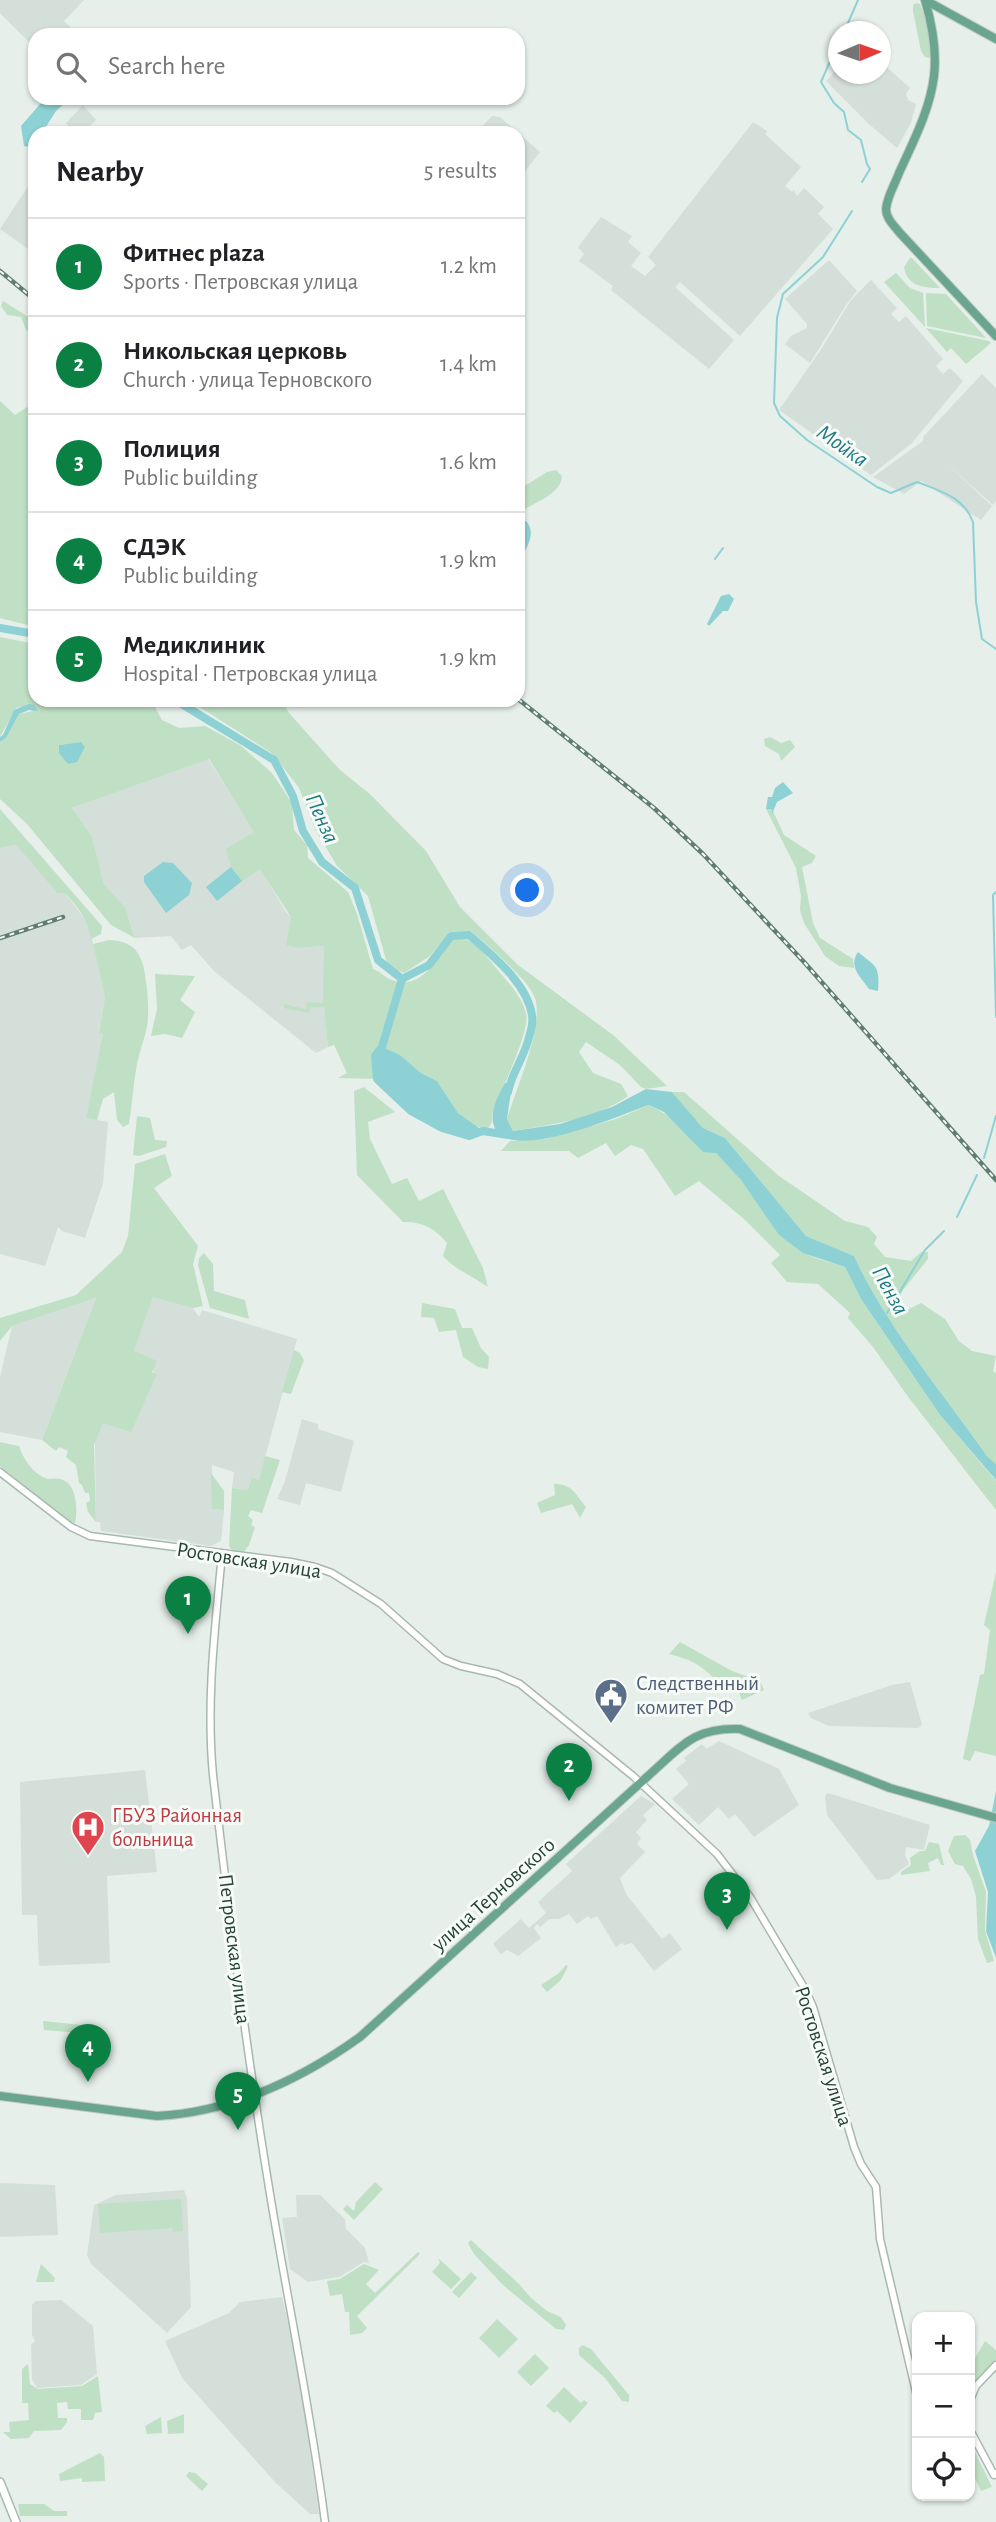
<!DOCTYPE html>
<meta charset="utf-8">
<style>
body{margin:0;font-family:"Alegreya Sans",sans-serif;background:#f6f6f6;color:#202124}
.controls{position:absolute;right:21px;bottom:21px;display:grid;overflow:hidden;border-radius:14px;box-shadow:0 2px 5px #0004}
.controls button{width:63px;height:63px;display:grid;place-items:center;padding:0;border:0;border-bottom:2px solid #e0e0e0;background:#fff;color:#202124;font:35px sans-serif}
.compass{position:absolute;left:828px;top:21px;width:63px;height:63px;border-radius:50%;background:#fff;box-shadow:0 2px 5px #0004;rotate:88deg}
.you{position:absolute;left:528px;top:891px;width:24px;height:24px;margin:-18px;border:5px solid #fff;border-radius:50%;background:#1a73e8;box-shadow:0 0 0 10px #1a73e833}
.badge{display:grid;place-items:center;width:46px;height:46px;border-radius:50%;background:#0b8043;color:#fff;font-size:23px;font-weight:700}
.pin{position:absolute;translate:-50% -58px;filter:drop-shadow(0 2px 4px #0008)}
.pin::after{content:'';position:absolute;top:37px;width:24px;height:21px;background:inherit;clip-path:polygon(0 0,100% 0,50% 100%)}
.list{margin:0;padding:0;list-style:none}
h2{display:flex;justify-content:space-between;align-items:center;height:91px;margin:0;padding:0 28px;font-size:30px}
h2 small{font-size:23px;font-weight:400;color:#757577}
.list li{display:grid;grid-template-columns:46px 1fr auto;gap:21px;align-items:center;box-sizing:border-box;height:98px;padding:0 28px;border-top:2px solid #e0e0e0}
.list b{display:block;font-size:26px;white-space:nowrap}
.list p{margin:0;font-size:23px;white-space:nowrap;color:#757577}
.list em{font-size:23px;font-style:normal;color:#757577}
.icon{flex:none;width:38px;height:38px;fill:none;stroke:currentColor;stroke-width:2;stroke-linecap:round;stroke-linejoin:round}
.map{position:relative;flex:none;width:996px;height:2522px;overflow:hidden}
.search{position:absolute;background:#fff;box-shadow:0 2px 5px #0004;left:28px;top:28px;width:497px;height:77px;display:flex;align-items:center;gap:18px;box-sizing:border-box;padding:0 24px;border-radius:21px;color:#757577;font-size:26px}
.panel{position:absolute;background:#fff;box-shadow:0 2px 5px #0004;left:28px;top:126px;width:497px;height:581px;border-radius:21px}
.map>svg:first-child{display:block}
.built{fill:#d4dfd9}
.green{fill:#bfe0c4;fill-rule:evenodd}
.water{fill:#8ed1d4}
.lines{fill:none;stroke-linecap:round;stroke-linejoin:round}
.stream{stroke:#8ed1d4;stroke-width:2}
.river{stroke:#8ed1d4;stroke-width:8}
.tertiary-casing{stroke:#a8b8b1;stroke-width:9}
.secondary-casing{stroke:#a4bbb0;stroke-width:10}
.primary-casing{stroke:#c2cac7;stroke-width:10}
.tertiary{stroke:#fff;stroke-width:6}
.secondary{stroke:#fff;stroke-width:7}
.primary{stroke:#6aa58f;stroke-width:8}
.rail-casing{stroke:#5f7d72;stroke-width:4.5}
.rail{stroke:#f7fbf8;stroke-width:2;stroke-dasharray:5;stroke-linecap:butt}
.labels{text-anchor:middle;stroke-width:6;stroke-linejoin:round;paint-order:stroke}
.street-label{font-size:21px;fill:#244237;stroke:#f7fbf8}
.service-label{font-size:21px;fill:#4e5e75;stroke:#f7fbf8;text-anchor:start}
.health-label{font-size:21px;fill:#be3a42;stroke:#f7fbf8;text-anchor:start}
.water-label{font-size:23px;font-style:italic;fill:#1c7a80;stroke:#f7fbf8}
</style>
<div class="map">
<svg width="996" height="2522" viewBox="0 0 996 2522">
<rect width="100%" height="100%" fill="#e6efea"/>
<path class="built" d="M0 0H84L64 21 78 35H35V48L0 13Z
M881 62 910 88 906 94 908 100 916 104 911 123 897 148 870 125 826 81 838 68V74H880Z
M83 105 96 120 88 128 92 133H64L68 126 66 123Z
M492 116 500 117 540 152 518 180V133H476Z
M753 122 767 131 765 134 801 167 785 186 792 192 794 190 797 196 804 188 824 207 818 214 833 229 740 336 680 282 675 287 734 340 709 369 611 290 613 286 579 261 584 254 578 247 601 217 632 236 628 242 641 253 631 266 645 276 656 265 648 257Z
M35 176V254L0 229Z
M829 260 857 291 848 302 810 363 785 344 791 336 807 328V324L785 299Z
M871 280 897 308 891 314 899 322 906 316 943 359 936 366 943 374 950 368 963 381 912 443 871 475 779 410 822 348 851 300Z
M982 374 996 388V501L993 505 945 462 992 506 981 520 921 481 904 494 873 477 923 441V437Z
M208 759 255 832 244 840 286 912 291 917 299 948 324 946V1004L328 1047 316 1053 214 971 191 945 182 950 171 936 135 938 125 907 104 884 92 836 72 808Z
M16 845 57 893H65L89 925 105 997 99 1032 103 1033 100 1055 86 1118 108 1122 103 1183 85 1238 62 1231 58 1227 45 1266 0 1254V848Z
M153 1296 193 1308 199 1317 202 1310 297 1339 259 1480 248 1490 232 1488 234 1472 212 1465V1509L224 1510 221 1541 211 1546 101 1531 100 1522H96L95 1441 103 1423 156 1374 134 1351Z
M96 1298 42 1440 0 1432V1377L12 1326Z
M302 1419 318 1424V1429L354 1441 341 1492 306 1483 300 1505 277 1499 285 1481Z
M910 1682 922 1725 918 1728 829 1726 811 1718 808 1713 892 1685Z
M719 1741 779 1769 799 1805 754 1837 735 1814 729 1819 718 1807 699 1825 672 1799 689 1784 676 1769 686 1761 684 1758 702 1744 707 1749Z
M145 1770 157 1872 107 1876 110 1963 39 1966 37 1915H22L20 1782Z
M828 1793 930 1825 924 1850 906 1847 905 1855 909 1864 889 1879 877 1880 827 1815 825 1796Z
M641 1796 655 1804 643 1815 647 1820 636 1832 641 1838 637 1844 645 1852 620 1878 626 1894 662 1939 670 1933 682 1949 654 1971 632 1943 624 1945 622 1943 616 1947 597 1916 591 1919 588 1916 577 1924 569 1914 559 1919H550L540 1927 537 1924 534 1928 541 1938 518 1956 507 1950 501 1954 493 1944 521 1919 529 1928 546 1913 538 1902 572 1871 566 1864Z
M0 2183 55 2185 58 2235 0 2237Z
M184 2190 187 2198 191 2307 167 2333 91 2264 87 2255 94 2205 116 2195Z
M296 2195H320L345 2219 346 2229 365 2248 369 2263 364 2262 339 2277 308 2282 290 2269 282 2218 297 2217Z
M282 2297 297 2361 319 2514H310L275 2482 182 2378 165 2341 229 2313 240 2302Z
M61 2300 93 2326 97 2374 81 2385 37 2388 32 2379 31 2345 35 2341 32 2335V2305L36 2301Z"/>
<path class="green" d="M916 3 920 4 930 32V56L929 58 925 57 921 51 913 11V5Z
M910 258H912L940 288C923 288 907 286 904 267Z
M896 273 910 288 923 293 925 327 884 282Z
M926 293 946 294 986 338 927 326Z
M3 301 35 321V338L26 330 21 317 7 315 1 306Z
M926 328 989 341 991 343 966 364 951 348 947 352Z
M0 401 15 415 27 407 35 415V627L0 618Z
M556 470 562 476C561 493 538 501 525 509L523 515 525 521 518 520V490L547 472Z
M0 637 35 644V700H151L162 720 179 728 205 726 240 745 272 773 292 803 294 830 307 845 308 858 348 892 357 914 373 969C380 971 385 978 392 980 423 992 438 955 453 938 473 937 480 949 492 963 504 978 521 994 526 1013 531 1030 501 1091 493 1110L492 1122 487 1130 475 1126 458 1113 437 1081 421 1073 400 1055 375 1056 377 1079 338 1078 347 1073 334 1045 328 1047 324 1007H311L309 1013 284 1008V1004L305 1009 307 1002 323 1003 324 946 299 948 286 945 291 917 260 869 242 881 231 867 226 849 254 832 209 759 72 808 92 836 104 884 125 907 135 938 111 925 27 824 0 799V742L6 738 19 714 33 711 22 707 16 708 0 737ZM81 742 68 764 59 745Z
M189 700H282L289 713 339 769 371 795 426 851 460 907 518 965 613 1035 667 1086 646 1089 641 1087 620 1065 586 1042 579 1052 593 1073 621 1084 628 1096C595 1120 553 1124 513 1131L507 1119C516 1089 544 1027 535 998 529 980 486 944 471 931L449 932 430 956 404 973 388 967 368 896 337 866 315 829 299 788 273 754Z
M770 737 781 743 790 740 795 747 781 761 779 754 765 746 764 739Z
M0 809 102 926 101 934 91 939C88 920 78 907 65 893H57L16 845 0 848Z
M766 809H772L784 835 816 856 812 863 802 867 813 923 820 938 853 959 854 968 839 966 825 956 804 923 800 910 801 896 796 868Z
M109 940C141 941 144 962 147 989 148 1002 149 1014 147 1027 144 1041 138 1055 136 1070 133 1088 132 1106 129 1124L123 1127 117 1120 114 1092 103 1099 97 1120 86 1118 103 1034 99 1033 105 997 93 944Z
M155 974 195 976 180 1000 195 1012 182 1038 165 1034 151 1036 157 1009Z
M364 1087 395 1112 368 1122 370 1139 392 1184 407 1178 419 1201 443 1189 483 1268 488 1287C474 1277 454 1269 443 1256L447 1243C436 1229 422 1221 403 1222L357 1175 354 1091Z
M672 1092H684L779 1176 845 1221 868 1227 877 1237 874 1244 885 1257 911 1261 921 1252H928V1259L903 1290 897 1303 901 1313 921 1303 945 1319 959 1341 972 1351 996 1356 993 1371 996 1373V1464L987 1456C942 1392 887 1327 854 1256L806 1236 725 1138 703 1128Z
M649 1105C683 1122 717 1151 741 1180 761 1204 773 1232 800 1250 812 1259 831 1262 845 1267L861 1299 940 1415 996 1481V1510L909 1398 873 1347 848 1318 850 1313 818 1284 787 1282 771 1263 780 1255 745 1220 699 1181 675 1196 643 1149 631 1145 615 1156 606 1143 578 1158 569 1151H501L510 1141 546 1139 616 1119Z
M137 1116 150 1118 155 1140 167 1141 166 1147 139 1156 133 1155Z
M165 1154 172 1176 154 1188 198 1246 193 1264 203 1306 193 1308 153 1297 134 1351 157 1361 152 1372 157 1374 131 1432 103 1423 94 1445 96 1522 88 1512 86 1503 90 1501 89 1493H85L82 1485 79 1483 76 1465 66 1457 68 1451 59 1447 56 1451 42 1440 96 1298 12 1326 0 1341V1318L76 1295 122 1252 128 1236 135 1164Z
M204 1253 213 1264 214 1291 245 1300 249 1319 210 1308 198 1265 199 1258Z
M422 1303 455 1309 462 1328H472L481 1348 489 1357 488 1369 478 1367 463 1357 456 1330 439 1332 434 1318 421 1317Z
M294 1350 300 1353 304 1360 291 1394 282 1392Z
M0 1442 19 1446C23 1459 34 1475 48 1479 52 1479 56 1478 60 1479 77 1483 78 1509 75 1523L70 1522 0 1466Z
M265 1456 280 1460 262 1513 251 1510 248 1516 253 1520 251 1525 255 1527 249 1545 244 1552 232 1550 229 1546 232 1488 248 1490 252 1478 259 1480Z
M211 1473 224 1491V1510L212 1509Z
M554 1484C573 1484 575 1494 586 1507L580 1518 572 1504 541 1513 537 1503 555 1495Z
M996 1572V1756L975 1751 970 1761 963 1759 980 1675 984 1674 990 1630 984 1625Z
M680 1642 732 1671 760 1681 764 1690 742 1700 734 1682 720 1684C702 1666 694 1660 669 1654Z
M965 1835 970 1840 973 1855 986 1892 985 1930 994 1961 987 1963 978 1939 976 1897 971 1879 963 1866 955 1864 948 1851 954 1836Z
M929 1842 939 1844 944 1865H941L938 1858 928 1863 930 1871 901 1875V1872L911 1865 910 1858 920 1851H925Z
M566 1965 568 1966 561 1980 547 1992 541 1985 559 1973Z
M43 2021 92 2026V2034L44 2030Z
M375 2182 383 2189 354 2220 343 2209 347 2205 354 2211 356 2202Z
M181 2199 183 2231 173 2232 172 2228 100 2233 98 2204Z
M471 2240 518 2283 531 2298 547 2311 561 2317 566 2325 564 2330 556 2329 503 2285 474 2254 468 2243Z
M418 2252 420 2254 357 2316 367 2328 362 2333 350 2335 349 2312H345L342 2294 330 2296 327 2281 340 2279 364 2264 379 2270 366 2284 375 2293Z
M438 2258 461 2279 451 2289 432 2272 440 2263Z
M41 2264 55 2278 54 2282H36Z
M471 2272 477 2278 459 2298 452 2292Z
M497 2319 518 2339 499 2358 479 2338Z
M985 2341 996 2350V2362L970 2396V2367Z
M582 2345 591 2349 629 2395V2402L622 2401 605 2378 579 2355V2348Z
M535 2354 549 2368 531 2386 517 2372Z
M28 2364 30 2384 38 2389 82 2386 98 2376 102 2412 95 2413 93 2420H81V2409H68L67 2402 57 2403 58 2418H67V2422L61 2430 34 2431 29 2438 11 2439 3 2432H10L9 2422 29 2420 28 2403H22V2369Z
M564 2387 581 2403 584 2400 588 2403 570 2423 557 2411 554 2413 546 2406Z
M184 2414V2433L168 2434 167 2421Z
M161 2417 162 2433 147 2434 145 2426Z
M970 2442 992 2487 981 2491 970 2468Z
M100 2453 104 2457 105 2481 82 2482V2478L60 2481 59 2474Z
M189 2472 195 2473 208 2484 202 2491 186 2476Z
M18 2504H44L54 2511H67V2516H20Z"/>
<path class="water" d="M51 98H71L56 111 42 133H35V148L24 146 21 126 41 103Z
M526 521C537 532 527 550 518 560V526L521 522Z
M729 594 734 599 728 611H723L709 626 707 624 721 596Z
M29 704 34 705 38 711 29 710 19 714 6 738 0 742V737L3 735 14 710Z
M81 742 85 747 77 762 68 764 59 753V745Z
M783 782 793 793 777 802 772 814V809H766L768 797H772L775 788Z
M163 862 173 863 192 883 189 895 166 913 144 882V876Z
M231 867 242 881 217 901 206 887Z
M858 952C876 967 880 965 878 991L869 989C860 976 848 967 858 952Z
M382 1047 400 1055 421 1073 437 1081 458 1113 483 1131C443 1144 404 1105 377 1079L375 1056Z
M505 1083 512 1085 507 1119 513 1131 560 1124 612 1107 646 1089 672 1092 703 1128 725 1138 806 1236 854 1256C887 1327 942 1392 987 1456L996 1464V1480L940 1415 861 1299 845 1267 803 1253 779 1235 741 1180 716 1153 703 1152 664 1112 649 1105C624 1113 486 1176 493 1113 494 1103 500 1092 505 1083Z
M996 1791V1958L986 1931 988 1892 975 1851 989 1826Z"/>
<g class="lines">
<path class="stream" d="M844 32 858 0
M838 43 821 82 834 103 844 112 848 130 861 140 867 164 870 169 862 182
M852 211 823 257 783 294 777 318 774 403 780 416 807 440 877 487 891 493 917 482C940 491 964 497 973 522L976 602 982 639 996 649
M715 559 723 548
M996 892 993 895 996 1017
M984 1158 996 1116
M957 1217 977 1175
M887 1313 925 1250 944 1231"/>
<path class="river" d="M0 628 35 634
M175 700 274 760 293 796 303 831 322 862 355 888 378 960 402 979
M508 1135 483 1131 469 1136 442 1128 411 1111 377 1079 375 1056 382 1047 402 979 429 965 451 936 469 935C492 955 527 983 532 1015 533 1021 531 1031 529 1037 525 1056 512 1072 508 1092"/>
<defs>
<path id="tertiary" d="M0 1472 71 1527 90 1536 291 1562 315 1567 332 1573 381 1604 443 1659 461 1666 497 1674 520 1684 633 1776 717 1854 750 1897 805 1989 813 2007 854 2147 861 2164 876 2187 880 2239 917 2396
M222 1554C215 1628 206 1701 213 1775 229 1915 247 2054 270 2194 288 2303 311 2412 325 2522
M970 2400 976 2386 996 2365
M970 2430 994 2475 996 2473"/>
<path id="secondary" d="M0 2482 16 2522"/>
<path id="primary" d="M925 0C932 24 937 50 934 76 930 110 913 142 899 173 895 184 887 197 886 209 886 219 894 225 899 232L996 336
M925 0 996 39
M0 2096 157 2116C232 2112 300 2080 360 2037L648 1776C681 1747 693 1727 740 1729L890 1788 996 1818"/>
</defs>
<use href="#tertiary" class="tertiary-casing"/>
<use href="#secondary" class="secondary-casing"/>
<use href="#primary" class="primary-casing"/>
<use href="#tertiary" class="tertiary"/>
<use href="#secondary" class="secondary"/>
<use href="#primary" class="primary"/>
<defs>
<path id="rail" d="M0 271 35 300
M518 699 654 808 703 854 804 962 996 1180
M0 938 63 917"/>
</defs>
<use href="#rail" class="rail-casing"/>
<use href="#rail" class="rail"/>
</g>
<defs>
<symbol id="civic-pin" viewBox="-11 -11 22 30"><path d="M0 17L-7.5 6A9.5 9.5 0 1 1 7.5 6Z" fill="#5c6f8a" stroke="#f7fbf8"/><path d="M-.6-6.5H3V-4.5H.6V-3L4-1V1h2V6H-6V1h2V-1L-.6-3ZM-1.2 2.5V6h2.4V2.5Z" fill="#fff"/></symbol>
<symbol id="hospital-pin" viewBox="-11 -11 22 30"><path d="M0 17L-7.5 6A9.5 9.5 0 1 1 7.5 6Z" fill="#e0444e" stroke="#f7fbf8"/><path d="M-5-5h3v3.5h4V-5h3V5h-3V1.5h-4V5h-3Z" fill="#fff"/></symbol>
</defs>
<g fill-rule="evenodd">
<use href="#civic-pin" x="592" y="1676" width="38" height="52"/>
<use href="#hospital-pin" x="69" y="1808" width="38" height="52"/>
</g>
<g class="labels">
<g class="street-label">
<text transform="translate(249 1560) rotate(9)" y="7">Ростовская улица</text>
<text transform="translate(493 1894) rotate(-42)" y="7">улица Терновского</text>
<text transform="translate(235 1949) rotate(83)" y="7">Петровская улица</text>
<text transform="translate(824 2056) rotate(72)" y="7">Ростовская улица</text>
</g>
<g class="service-label">
<text x="636" y="1690">Следственный<tspan x="636" dy="24">комитет РФ</tspan></text>
</g>
<g class="health-label">
<text x="112" y="1822">ГБУЗ Районная<tspan x="112" dy="24">больница</tspan></text>
</g>
<g class="water-label">
<text transform="translate(843 445) rotate(35)" y="8">Мойка</text>
<text transform="translate(323 818) rotate(66)" y="8">Пенза</text>
<text transform="translate(891 1290) rotate(61)" y="8">Пенза</text>
</g>
</g>
</svg>
<div class="controls">
<button>+</button>
<button>−</button>
<button><svg class="icon" aria-label="locate" viewBox="0 0 24 24"><circle cx="12" cy="12" r="6"/><path d="M12 2v4M12 18v4M2 12h4M18 12h4"/></svg></button>
</div>
<svg class="compass" viewBox="-18 -18 36 36"><path d="M0-13l5 13h-10z" fill="#e53935"/><path d="M0 13l5-13h-10z" fill="#757577"/></svg>
<div class="you"></div>
<div class="pin badge" style="left:188px;top:1634px">1</div>
<div class="pin badge" style="left:569px;top:1801px">2</div>
<div class="pin badge" style="left:727px;top:1930px">3</div>
<div class="pin badge" style="left:88px;top:2082px">4</div>
<div class="pin badge" style="left:238px;top:2130px">5</div>
<div class="search"><svg class="icon" aria-label="search" viewBox="0 0 24 24"><circle cx="10" cy="10" r="6"/><path d="M15 15l6 6"/></svg>Search here</div>
<section class="panel">
<h2>Nearby<small>5 results</small></h2>
<ul class="list">
<li><span class="badge">1</span><div><b>Фитнес plaza</b><p>Sports · Петровская улица</p></div><em>1.2 km</em></li>
<li><span class="badge">2</span><div><b>Никольская церковь</b><p>Church · улица Терновского</p></div><em>1.4 km</em></li>
<li><span class="badge">3</span><div><b>Полиция</b><p>Public building</p></div><em>1.6 km</em></li>
<li><span class="badge">4</span><div><b>СДЭК</b><p>Public building</p></div><em>1.9 km</em></li>
<li><span class="badge">5</span><div><b>Медиклиник</b><p>Hospital · Петровская улица</p></div><em>1.9 km</em></li>
</ul>
</section>
</div>
